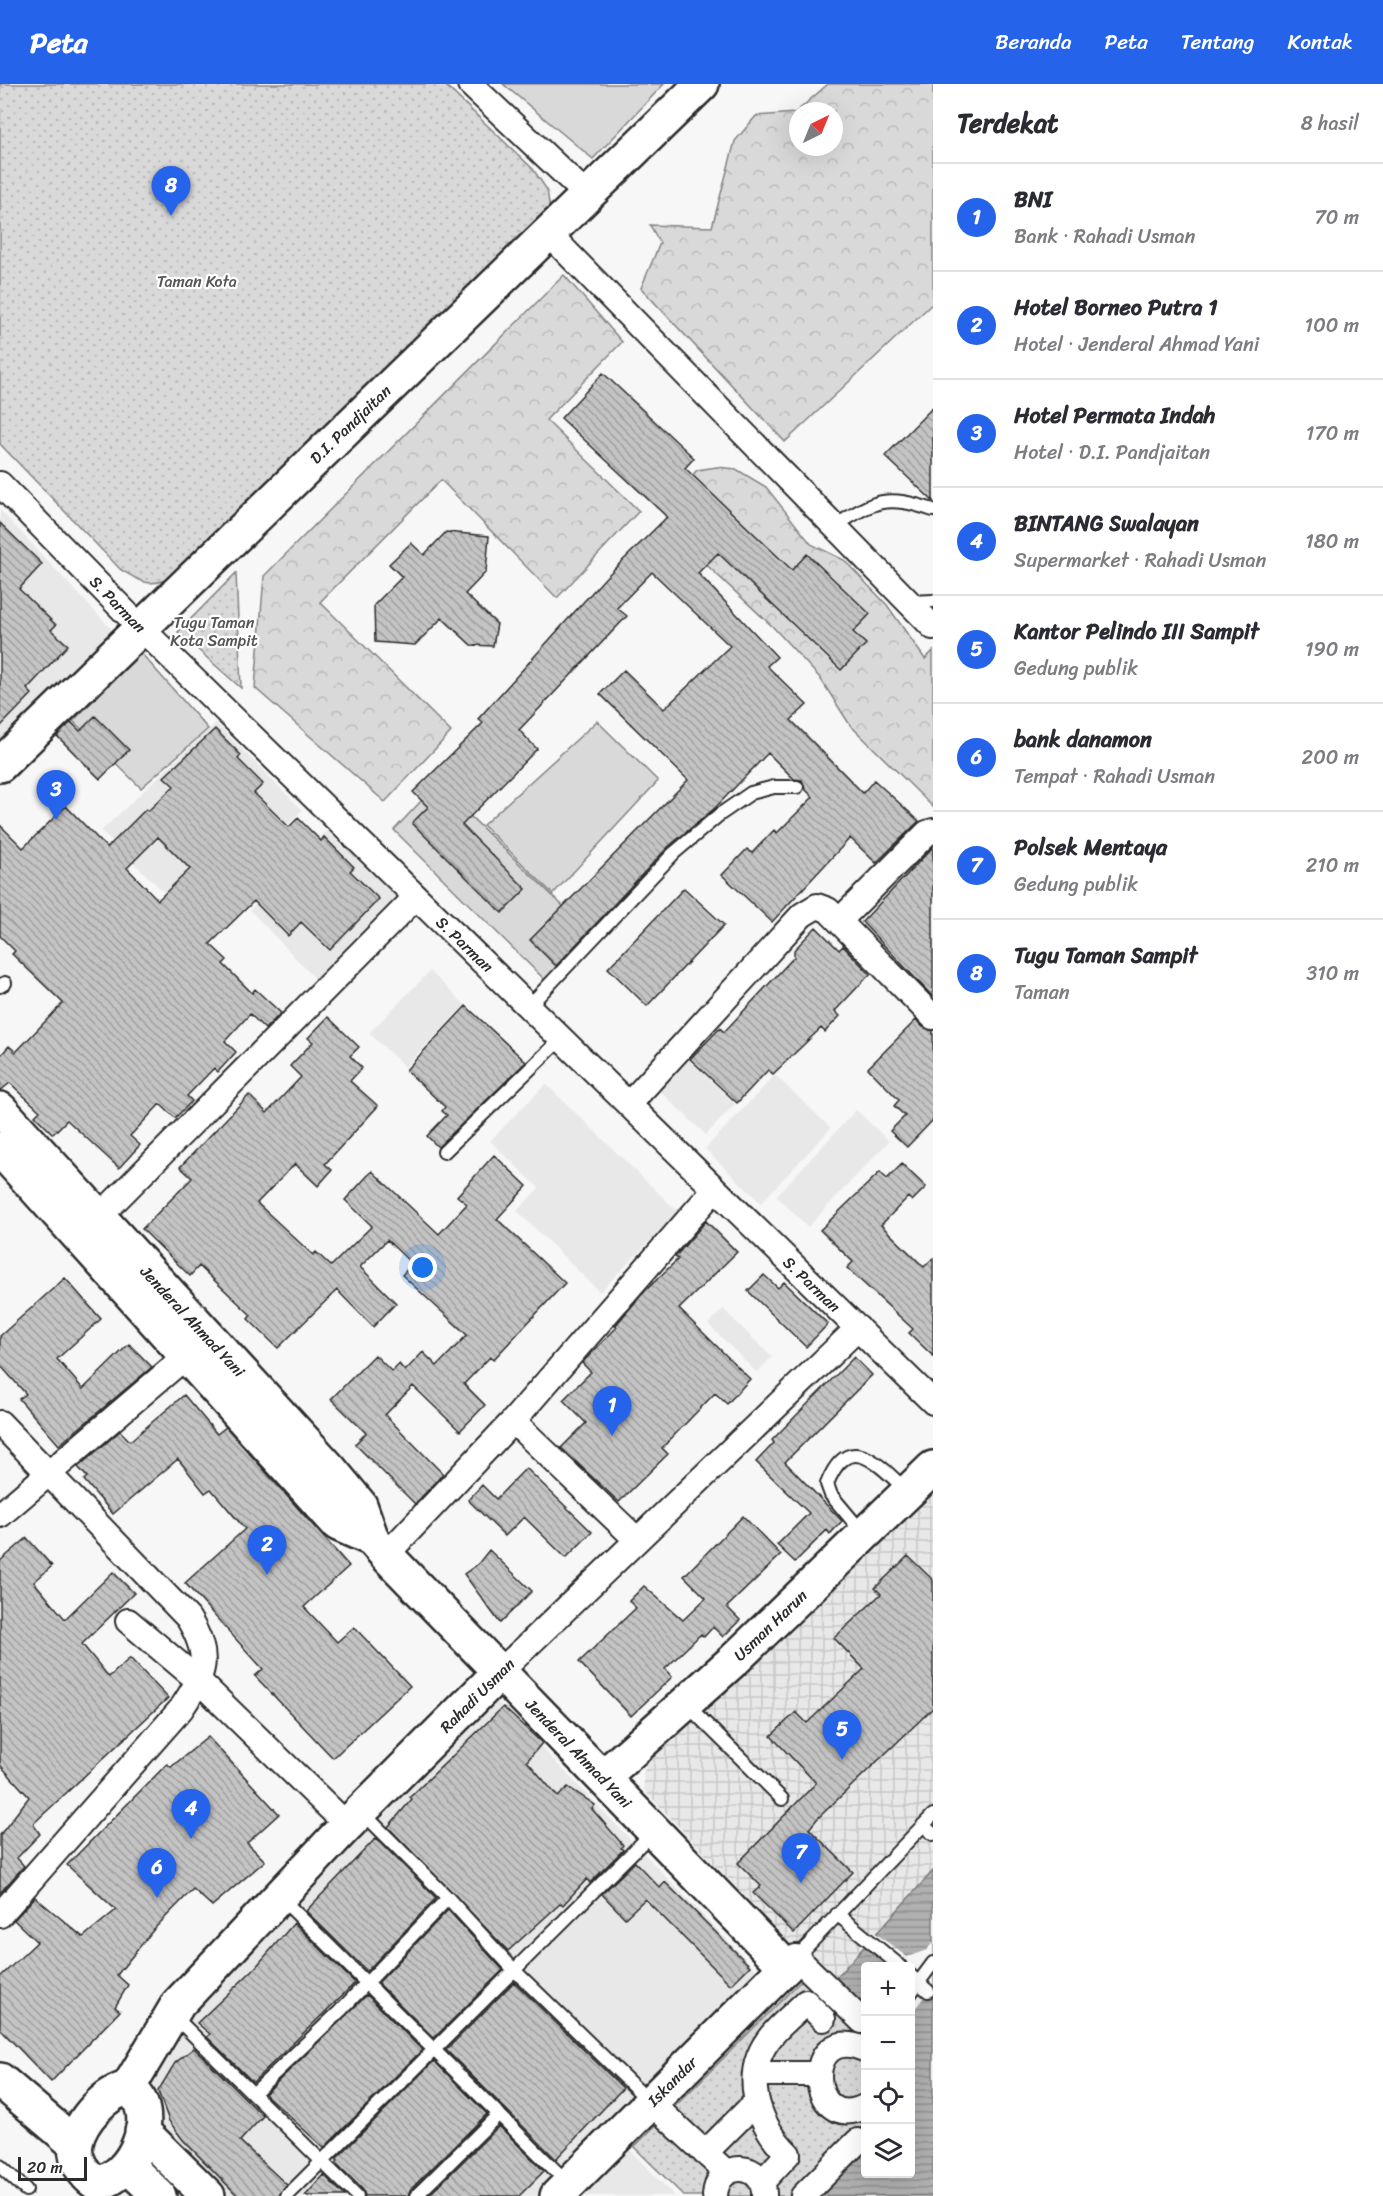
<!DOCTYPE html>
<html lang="id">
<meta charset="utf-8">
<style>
body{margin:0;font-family:Sriracha,sans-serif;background:#f2f2f3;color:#2b2b33}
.controls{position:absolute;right:18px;bottom:18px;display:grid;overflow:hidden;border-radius:6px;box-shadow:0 6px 24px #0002}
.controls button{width:54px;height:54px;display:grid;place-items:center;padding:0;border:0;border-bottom:2px solid #e1e1e2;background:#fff;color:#2b2b33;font:30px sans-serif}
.compass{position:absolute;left:789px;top:18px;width:54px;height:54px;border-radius:50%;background:#fff;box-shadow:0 6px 24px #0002;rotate:43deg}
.scale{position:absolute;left:18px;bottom:15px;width:69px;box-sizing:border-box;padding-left:6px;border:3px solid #2b2b2b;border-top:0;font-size:16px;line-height:21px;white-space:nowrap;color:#2b2b2b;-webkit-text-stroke:4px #fff;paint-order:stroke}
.you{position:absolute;left:423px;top:1184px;width:21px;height:21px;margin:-15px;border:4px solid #fff;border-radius:50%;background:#1a73e8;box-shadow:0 0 0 9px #1a73e833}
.badge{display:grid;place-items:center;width:39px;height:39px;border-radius:50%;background:#2563eb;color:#fff;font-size:20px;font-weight:700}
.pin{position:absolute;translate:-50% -50px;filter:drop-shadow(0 2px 3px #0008)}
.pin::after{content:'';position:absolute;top:32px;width:21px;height:18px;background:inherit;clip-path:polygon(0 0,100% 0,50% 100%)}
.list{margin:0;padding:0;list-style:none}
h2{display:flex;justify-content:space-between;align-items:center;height:78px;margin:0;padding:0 24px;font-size:26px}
h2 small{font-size:20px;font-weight:400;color:#7c7c81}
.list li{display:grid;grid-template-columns:39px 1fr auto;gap:18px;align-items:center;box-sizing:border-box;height:108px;padding:0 24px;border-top:2px solid #e1e1e2}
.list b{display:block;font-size:22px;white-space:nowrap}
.list p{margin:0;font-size:20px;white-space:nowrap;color:#7c7c81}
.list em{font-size:20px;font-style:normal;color:#7c7c81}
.icon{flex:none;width:33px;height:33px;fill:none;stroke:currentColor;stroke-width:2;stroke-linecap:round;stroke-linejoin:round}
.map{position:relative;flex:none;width:933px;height:2112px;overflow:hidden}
header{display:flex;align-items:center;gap:36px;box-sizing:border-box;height:84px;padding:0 30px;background:#2563eb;color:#fff}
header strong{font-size:28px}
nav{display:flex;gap:33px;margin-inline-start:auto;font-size:21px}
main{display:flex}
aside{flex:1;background:#fff}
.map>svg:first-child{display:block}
.built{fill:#e8e8e8}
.industrial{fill:url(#industrial-grid)}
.grass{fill:#d9d9d9;stroke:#828282;stroke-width:1.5}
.forest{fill:url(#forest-crowns);stroke:#828282;stroke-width:1.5;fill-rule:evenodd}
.park{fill:url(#park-dots);stroke:#828282;stroke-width:1.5}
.water{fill:url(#water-rules);stroke:#7b7b7b;stroke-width:1.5}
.pier{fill:#f7f7f7}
.building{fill:url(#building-back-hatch);stroke:#2b2b2b;stroke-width:1.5;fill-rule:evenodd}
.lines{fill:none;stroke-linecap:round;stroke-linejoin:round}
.lane-casing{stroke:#2b2b2b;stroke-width:16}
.street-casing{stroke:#2b2b2b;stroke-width:28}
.secondary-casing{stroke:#2b2b2b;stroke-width:38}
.highway-casing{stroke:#2b2b2b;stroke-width:38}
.lane{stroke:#fff;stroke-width:12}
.street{stroke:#fff;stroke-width:24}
.secondary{stroke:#fff;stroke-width:33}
.highway{stroke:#fff;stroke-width:33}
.labels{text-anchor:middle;stroke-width:4.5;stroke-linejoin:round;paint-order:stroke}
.park-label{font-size:16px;fill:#565656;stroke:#fff}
.street-label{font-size:16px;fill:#2b2b2b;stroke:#fff}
</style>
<header>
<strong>Peta</strong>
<nav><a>Beranda</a><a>Peta</a><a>Tentang</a><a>Kontak</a></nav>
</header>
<main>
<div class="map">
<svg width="933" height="2112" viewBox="0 0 933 2112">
<defs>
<pattern id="industrial-grid" width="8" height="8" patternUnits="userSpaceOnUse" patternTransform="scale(1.5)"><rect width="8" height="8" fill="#e8e8e8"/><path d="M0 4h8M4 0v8" fill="none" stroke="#c7c7c7"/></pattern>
<pattern id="forest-crowns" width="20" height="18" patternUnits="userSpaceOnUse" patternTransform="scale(1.5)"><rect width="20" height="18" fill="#d9d9d9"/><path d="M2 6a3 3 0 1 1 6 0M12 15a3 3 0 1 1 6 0" fill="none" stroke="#bababa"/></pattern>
<pattern id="park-dots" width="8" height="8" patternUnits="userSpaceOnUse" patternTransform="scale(1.5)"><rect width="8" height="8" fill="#d9d9d9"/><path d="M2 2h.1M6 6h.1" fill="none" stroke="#bababa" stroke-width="1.8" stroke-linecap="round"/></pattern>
<pattern id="water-rules" width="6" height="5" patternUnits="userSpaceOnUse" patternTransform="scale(1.5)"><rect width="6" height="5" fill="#b0b0b0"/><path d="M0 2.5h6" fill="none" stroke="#8f8f8f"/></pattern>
<pattern id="building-back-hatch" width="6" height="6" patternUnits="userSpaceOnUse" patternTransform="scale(1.5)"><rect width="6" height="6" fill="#c4c4c4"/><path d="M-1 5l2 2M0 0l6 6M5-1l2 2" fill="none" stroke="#9f9f9f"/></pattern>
</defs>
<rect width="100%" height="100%" fill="#f7f7f7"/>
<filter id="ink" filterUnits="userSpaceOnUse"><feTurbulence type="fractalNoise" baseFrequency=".0167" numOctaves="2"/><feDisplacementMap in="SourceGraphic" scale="12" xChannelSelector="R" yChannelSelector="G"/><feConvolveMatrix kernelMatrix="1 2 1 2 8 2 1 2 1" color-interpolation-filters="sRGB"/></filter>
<g filter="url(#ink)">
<path class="built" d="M0 426 117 551 0 659Z
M216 639 302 726 193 836 101 747Z
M327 747 401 817 322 902 250 826Z
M430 887 465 921 405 983 369 949Z
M689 976 735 1020 706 1051 660 1007Z
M775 991 831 1044 761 1119 705 1065Z
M546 1000 678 1128 600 1208 517 1127 539 1104 490 1057Z
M856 1026 889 1057 808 1143 776 1112Z
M723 1225 772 1273 757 1289 708 1240Z
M491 1611 759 1889 541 2112H225L155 2045 146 2000 175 1949 295 1813Z
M623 2059 675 2112H570Z"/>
<path class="industrial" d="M933 1397V1901L910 1882H866L865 1951 804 1888 789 1859 644 1706 643 1688 651 1675 727 1604Z"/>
<path class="grass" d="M503 0H664L593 75Z
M141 569 208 645 141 704 73 637Z
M597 637 658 697 553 810 483 741Z
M437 700 591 849 547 898 394 746Z"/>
<path class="forest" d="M828 0H933V219L785 358 641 204 660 159 650 141 712 143 735 57 756 32 795 29ZM798 27H834V63H798Z
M564 191 622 258 546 336 639 427 557 514 441 396 320 518 451 648 385 718 255 604 264 492Z
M717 383 736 385 766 403 811 460 844 476 887 521 925 575 933 567V723L850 641 820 594 773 543 665 442 666 423 697 386Z"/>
<path class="park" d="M0 0H444L533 85 547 106 550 126 174 492C150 505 141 498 120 485L0 360Z
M236 489 241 604 178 548Z
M805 1893 865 1953V2038L812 2112H684L634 2063Z"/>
<path class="water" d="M933 1787V2112H812L865 2058 866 2090H910V1882H866L865 1927 834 1896Z"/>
<path class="pier" d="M874 1848 907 1873 927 1866 933 1858V1901L911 1930 910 1882H887L862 1861Z"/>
<path class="building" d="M603 289 694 374 685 384 792 486 807 470 870 530 853 548 866 560 841 586 718 469 698 489 777 573 767 582 807 621 791 636 863 709 874 696 919 737 876 779 850 754 772 838 722 791 747 765 752 769 774 746 777 749 813 713 805 705 802 696 794 695 768 669 715 724 668 763 556 882 530 856 688 696 600 610 624 586 664 625 730 562 652 488 617 524 627 532 519 646 537 665 462 741 526 805 502 829 412 739 428 723 413 708 483 639 478 635 515 594 605 494 667 433 561 334Z
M933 323V417L885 372Z
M0 439 42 480 19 505 56 541 51 546 68 561 27 605 32 610 0 643Z
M446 448 489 452 486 488 465 510 497 540 493 562 471 561 442 534 415 561 375 558 374 521 402 493 389 480 411 459 424 471Z
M95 632 129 666 100 695 57 652 71 638 80 647Z
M215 645 241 671 238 675 263 700 254 709 289 743 298 734 321 757 324 753 354 783 350 787 379 815 330 866 301 838 288 852 254 817 210 860 227 876 223 880 252 909 255 905 281 929 265 945 250 930 225 957 236 968 218 988 214 984 187 1012 192 1017 175 1034 160 1020 130 1052 140 1061 119 1084 67 1036 53 1050 35 1032 40 1027 10 999 0 1007V972L9 962 16 968 63 919 12 870 15 867 0 852V741L23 764 66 722 107 764 146 725 148 727 174 702 164 693ZM158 753 190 785 158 816 127 784Z
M933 763V913L862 838Z
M684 804 724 841 647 922 608 884Z
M816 843 839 866 843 862 870 890 835 927 840 932 825 948 821 944 773 990 768 986 737 1019 690 975 720 944 724 948 794 873V866Z
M466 922 526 978 438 1063 427 1052 447 1031 442 1027 445 1023 406 986Z
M328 933 359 963 350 972 362 984 350 997 378 1022 325 1080 332 1086 318 1102 295 1080 257 1119 313 1171 316 1168 331 1182 372 1142 345 1116 372 1087 439 1150 467 1120 457 1112 494 1071 527 1102 497 1135 565 1199 493 1276 490 1273 464 1300 485 1321 460 1347 413 1302 385 1331 443 1390 415 1420 355 1360 366 1349 331 1315 375 1271 392 1288 399 1280 405 1287 423 1268 437 1282 467 1251 402 1191 412 1180 387 1156 360 1183 396 1219 373 1243 337 1206 278 1264 248 1235 251 1231 199 1182 190 1192 142 1145 192 1094 180 1083 249 1011 267 1029 301 993 290 982 313 958 308 954Z
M916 936 923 943 933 947V1036L907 1063 890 1047 905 1032 894 1022 899 1016 868 984Z
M902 1080 926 1103 912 1117 908 1113 881 1141 924 1183 933 1174V1272L909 1249 913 1245 847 1184 853 1178 820 1146 880 1088 887 1095Z
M706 1137 737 1168 679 1225 750 1295 727 1320 715 1309 662 1364 668 1370 619 1418 561 1364 586 1339 563 1316 591 1288 582 1279 617 1243 615 1242 644 1208 678 1175 675 1173Z
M764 1191 778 1204 784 1198 828 1240 806 1263 748 1207Z
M65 1194 101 1235 57 1275 83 1305 129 1260 152 1283 59 1361 19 1315 26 1310 0 1281V1252Z
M854 1273 872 1291 785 1378 842 1437 830 1450 827 1446 795 1478 777 1461 809 1429 756 1378 774 1359 772 1356Z
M184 1311 217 1350 226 1343 349 1482 304 1523 337 1558 354 1543 410 1602 333 1674 255 1592 263 1585 185 1499 245 1445 211 1405 205 1409 178 1375 113 1430 84 1396 87 1393 78 1383 120 1347 130 1357Z
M526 1384 592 1448 566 1474 524 1433 505 1452 468 1416 482 1401 496 1415Z
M743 1432 781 1471 727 1523 740 1536 723 1553 713 1543 704 1553 701 1550 665 1585 672 1593 631 1632 579 1578 636 1524 629 1517 644 1502 683 1536 706 1514 684 1492Z
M27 1454 52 1482 34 1498 65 1535 113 1488 134 1509 82 1560 109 1593 130 1574 168 1614 33 1740 40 1750 17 1774 24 1782 0 1809V1751L29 1713 0 1681V1477Z
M489 1466 532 1507 500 1539 464 1490 478 1480Z
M908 1472 933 1496V1624L817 1735 809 1745 853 1788 794 1849 753 1809 761 1802 738 1779 816 1699 771 1652 796 1628 807 1639 864 1585 834 1554 881 1510 875 1504Z
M503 1623 542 1659 527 1677 558 1713 568 1703 595 1721 592 1725 623 1761 621 1764 623 1766 590 1799 587 1795 563 1821 561 1819 508 1867 388 1743 412 1715 410 1713Z
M208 1653 279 1730 247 1759 265 1777 212 1822 193 1805 154 1845 117 1891 128 1901 115 1923 120 1927 51 1998 0 1945V1893L37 1858 14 1836 35 1813 83 1853 116 1826 67 1781 167 1680 171 1683Z
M376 1754 436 1814 367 1887 306 1827Z
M635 1778 660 1804 665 1798 750 1882 731 1901 645 1815 625 1834 602 1810Z
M448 1826 503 1886 434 1954 378 1899Z
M294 1839 355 1899 253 1998 207 1953 210 1950 197 1939 254 1885Z
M514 1898 623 2004 556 2075 446 1966Z
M367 1911 422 1966 324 2064 265 2010Z
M194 1964 263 2032 240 2057 287 2101 279 2112H238L183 2056 169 2037 158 2007 175 1979Z
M434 1977 487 2030 410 2106 408 2112H365L363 2106 336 2079 338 2077 336 2075Z
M499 2042 544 2087 519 2112H428Z
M324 2091 345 2112H305Z"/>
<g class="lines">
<defs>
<path id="lane" d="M835 442C876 416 885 410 933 426
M910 518 933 517
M0 902 5 899
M529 922 674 769 719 731 751 709 774 703H797
M444 1068 562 954
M862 1448 831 1411 827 1400C849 1344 880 1382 908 1408
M687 1621 782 1715
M362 1728 448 1814 514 1886 650 2018
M923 1741 933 1750
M281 1814 569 2100
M837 1830 900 1882
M795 1875 933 1731
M910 1891 928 1907
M910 1910 933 1879
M172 1935 179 1937 357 2112
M253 2010 340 1927 448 1814
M0 2082 26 2106
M287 2112 654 1747
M416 2112 499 2030"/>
<path id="street" d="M470 0 587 111
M548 149 933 543
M0 400 140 543 933 1318
M839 837 927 749 933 747
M630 1019 802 831 817 822 828 826 933 933
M98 1134 416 813
M513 1337 636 1455
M0 1339 188 1534C212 1574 205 1589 181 1625L0 1831
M0 1431 185 1273
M386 1471 513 1337 715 1105
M128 1537 199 1597 347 1741
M500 1588 858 1244
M796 1873 862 1937
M866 1966C800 1935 807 2054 866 2022
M755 1990H817
M650 2018 726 2088
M705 2069 756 2018
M762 2098 788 2070C756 2038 740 1989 772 1951 782 1939 795 1929 806 1918L823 1935
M715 2112C717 2074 766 2078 764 2112
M803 2112 858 2057"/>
<path id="secondary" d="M0 681 702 0
M603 1693 735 1575 933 1384
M0 1996 75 2060
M128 2004 178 1920 347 1741 500 1588
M128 2004C163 2026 134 2096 96 2099 84 2091 73 2075 76 2059 80 2037 106 2008 128 2004Z
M142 2047 208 2112
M127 2081 159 2112
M557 2112 786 1883"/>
<path id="highway" d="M0 1025 331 1386 360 1421 372 1455 386 1471 786 1883
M0 1065 338 1440 372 1455"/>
</defs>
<use href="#lane" class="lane-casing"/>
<use href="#street" class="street-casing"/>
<use href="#secondary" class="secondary-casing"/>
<use href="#highway" class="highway-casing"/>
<use href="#lane" class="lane"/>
<use href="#street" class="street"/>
<use href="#secondary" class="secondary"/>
<use href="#highway" class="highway"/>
</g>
</g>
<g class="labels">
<g class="park-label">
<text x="197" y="203">Taman Kota</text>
<text x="214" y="544">Tugu Taman<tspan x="214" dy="18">Kota Sampit</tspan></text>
</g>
<g class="street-label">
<text transform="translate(350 340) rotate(-44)" y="6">D.I. Pandjaitan</text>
<text transform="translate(118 520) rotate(46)" y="6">S. Parman</text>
<text transform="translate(465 860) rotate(44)" y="6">S. Parman</text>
<text transform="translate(812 1200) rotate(44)" y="6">S. Parman</text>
<text transform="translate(193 1237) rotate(47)" y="6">Jenderal Ahmad Yani</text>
<text transform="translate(770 1541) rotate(-44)" y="6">Usman Harun</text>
<text transform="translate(477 1611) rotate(-45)" y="6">Rahadi Usman</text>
<text transform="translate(579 1669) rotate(46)" y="6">Jenderal Ahmad Yani</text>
<text transform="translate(672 1997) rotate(-45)" y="6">Iskandar</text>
</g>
</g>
</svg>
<div class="controls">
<button>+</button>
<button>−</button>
<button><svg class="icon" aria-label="locate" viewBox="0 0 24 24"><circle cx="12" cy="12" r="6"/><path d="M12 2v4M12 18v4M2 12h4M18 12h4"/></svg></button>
<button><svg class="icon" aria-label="layers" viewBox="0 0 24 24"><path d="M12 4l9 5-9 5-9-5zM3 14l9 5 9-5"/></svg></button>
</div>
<svg class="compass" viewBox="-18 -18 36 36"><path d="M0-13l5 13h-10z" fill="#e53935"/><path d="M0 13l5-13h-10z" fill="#7c7c81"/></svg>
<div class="scale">20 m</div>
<div class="you"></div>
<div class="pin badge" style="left:612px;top:1352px">1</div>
<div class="pin badge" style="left:267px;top:1491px">2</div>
<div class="pin badge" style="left:56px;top:736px">3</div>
<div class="pin badge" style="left:191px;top:1755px">4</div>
<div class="pin badge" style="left:842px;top:1676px">5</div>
<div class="pin badge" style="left:157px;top:1814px">6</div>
<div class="pin badge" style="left:801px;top:1799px">7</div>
<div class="pin badge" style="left:171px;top:132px">8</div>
</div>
<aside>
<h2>Terdekat<small>8 hasil</small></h2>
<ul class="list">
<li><span class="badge">1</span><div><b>BNI</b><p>Bank · Rahadi Usman</p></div><em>70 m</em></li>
<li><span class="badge">2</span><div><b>Hotel Borneo Putra 1</b><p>Hotel · Jenderal Ahmad Yani</p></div><em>100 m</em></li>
<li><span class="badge">3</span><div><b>Hotel Permata Indah</b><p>Hotel · D.I. Pandjaitan</p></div><em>170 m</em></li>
<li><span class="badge">4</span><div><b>BINTANG Swalayan</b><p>Supermarket · Rahadi Usman</p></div><em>180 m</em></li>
<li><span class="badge">5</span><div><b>Kantor Pelindo III Sampit</b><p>Gedung publik</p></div><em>190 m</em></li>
<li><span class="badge">6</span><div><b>bank danamon</b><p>Tempat · Rahadi Usman</p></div><em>200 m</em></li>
<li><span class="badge">7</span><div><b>Polsek Mentaya</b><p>Gedung publik</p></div><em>210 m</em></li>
<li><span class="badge">8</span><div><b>Tugu Taman Sampit</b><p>Taman</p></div><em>310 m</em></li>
</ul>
</aside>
</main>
